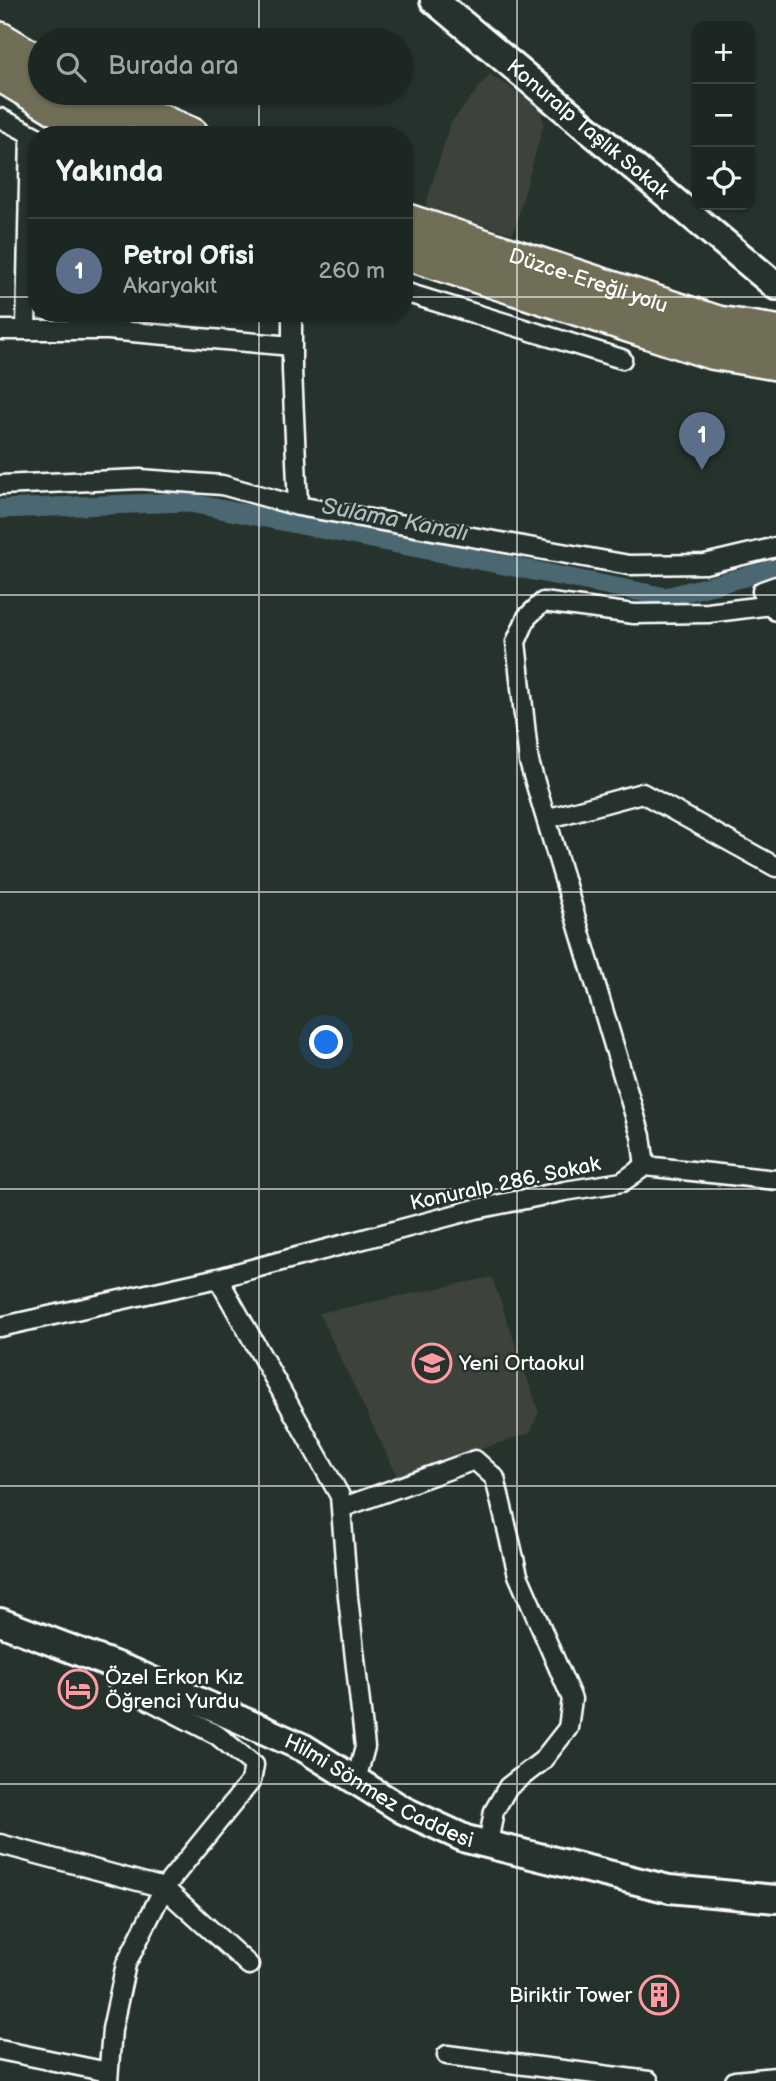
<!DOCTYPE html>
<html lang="tr">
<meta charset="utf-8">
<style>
body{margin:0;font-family:"Balsamiq Sans",sans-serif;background:#252e2a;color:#f1f3f6}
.controls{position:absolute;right:21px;top:21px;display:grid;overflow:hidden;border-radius:14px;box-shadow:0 2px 5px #0004}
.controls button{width:63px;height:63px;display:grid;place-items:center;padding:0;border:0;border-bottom:2px solid #3a4340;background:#1c2622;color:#f1f3f6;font:35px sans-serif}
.you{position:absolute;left:327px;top:1043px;width:24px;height:24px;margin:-18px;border:5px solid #fff;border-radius:50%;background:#1a73e8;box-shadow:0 0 0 10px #1a73e833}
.badge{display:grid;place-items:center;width:46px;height:46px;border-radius:50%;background:#ff9aa2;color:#fff;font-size:23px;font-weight:700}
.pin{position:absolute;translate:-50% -58px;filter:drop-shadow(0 2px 4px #0008)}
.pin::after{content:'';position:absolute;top:37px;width:24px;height:21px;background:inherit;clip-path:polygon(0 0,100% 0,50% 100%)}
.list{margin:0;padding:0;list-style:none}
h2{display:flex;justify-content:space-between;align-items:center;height:91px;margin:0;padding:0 28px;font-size:30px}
h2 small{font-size:23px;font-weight:400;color:#a0a5a5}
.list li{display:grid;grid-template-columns:46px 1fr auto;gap:21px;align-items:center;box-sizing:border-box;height:105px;padding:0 28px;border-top:2px solid #3a4340}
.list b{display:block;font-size:26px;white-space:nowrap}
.list p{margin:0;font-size:23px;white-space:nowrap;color:#a0a5a5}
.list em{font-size:23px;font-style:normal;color:#a0a5a5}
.icon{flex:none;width:38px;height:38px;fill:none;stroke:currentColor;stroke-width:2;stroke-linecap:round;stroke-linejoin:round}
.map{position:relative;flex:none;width:776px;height:2081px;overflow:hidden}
.search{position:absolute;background:#1c2622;box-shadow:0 2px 5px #0004;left:28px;top:28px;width:385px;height:77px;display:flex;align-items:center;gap:18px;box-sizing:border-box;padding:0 24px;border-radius:38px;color:#a0a5a5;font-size:26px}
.panel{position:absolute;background:#1c2622;box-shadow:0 2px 5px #0004;left:28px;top:126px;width:385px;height:196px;border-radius:28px}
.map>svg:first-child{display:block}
.built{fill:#3c433a}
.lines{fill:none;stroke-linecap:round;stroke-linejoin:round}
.canal{stroke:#4c6872;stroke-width:19}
.street-casing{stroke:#fff;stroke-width:23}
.secondary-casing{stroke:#fff;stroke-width:32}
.highway-casing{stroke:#fff;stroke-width:38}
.street{stroke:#26332d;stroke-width:18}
.secondary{stroke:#26332d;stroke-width:26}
.highway{stroke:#716e59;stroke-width:33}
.grid{fill:none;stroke:#fff;stroke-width:2;stroke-opacity:0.55}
.labels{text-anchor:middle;stroke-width:5;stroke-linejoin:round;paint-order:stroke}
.street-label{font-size:21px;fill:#fff;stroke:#26332d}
.poi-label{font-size:21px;fill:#fff;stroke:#26332d;text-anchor:start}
.water-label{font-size:23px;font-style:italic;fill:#aebbc0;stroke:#26332d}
</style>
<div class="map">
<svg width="776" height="2081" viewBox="0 0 776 2081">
<rect width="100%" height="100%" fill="#26332d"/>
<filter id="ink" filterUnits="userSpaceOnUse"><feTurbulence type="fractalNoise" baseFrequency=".0143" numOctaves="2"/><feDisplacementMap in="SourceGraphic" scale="14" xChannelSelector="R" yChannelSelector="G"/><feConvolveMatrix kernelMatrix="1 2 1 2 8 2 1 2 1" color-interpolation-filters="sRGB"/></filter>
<g filter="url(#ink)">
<path class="built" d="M490 74 539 107 544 123 513 234 425 208 450 124Z
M492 1277 539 1412 530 1433 397 1476 319 1313Z"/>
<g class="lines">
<path class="canal" d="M0 509 185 502 666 597 776 569"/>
<defs>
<path id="street" d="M0 118 37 137
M404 292 622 359
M292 313V370L298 506
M0 330H108L292 346
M26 330 30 134
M0 485 140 479 222 485 298 506 629 565 705 564 776 547
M776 586 762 591 776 611
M546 819 642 793 776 867
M645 1166 776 1180
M0 1327 218 1278
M341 1508 475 1460 495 1478 518 1575 572 1699 568 1728 542 1761 508 1787 494 1811 488 1844
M106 1662 118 1684 217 1735 254 1765 251 1781 164 1888 126 1964 112 2029 108 2081
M356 1780 365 1747 348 1597 340 1496 218 1278 476 1209 565 1191 622 1182 645 1166 641 1136 529 762 516 642 527 617 543 602 634 614 708 613 772 605
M0 1844 164 1888 249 1965
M0 2050 108 2072
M447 2055 649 2081
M735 2081 776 2077"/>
<g id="secondary">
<path id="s1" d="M434 0 776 286"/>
<path id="s2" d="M0 1622 135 1673 304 1748 403 1810 466 1839 669 1889 776 1899"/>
</g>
<g id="highway">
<path d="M0 39 40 63"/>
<path d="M0 74 64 113 115 135"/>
<path d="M94 93 192 135"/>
<path id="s3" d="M404 220 718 323 776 332"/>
<path d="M404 252 711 352 776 363"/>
</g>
</defs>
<use href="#street" class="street-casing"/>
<use href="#secondary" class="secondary-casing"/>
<use href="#highway" class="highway-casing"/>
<use href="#street" class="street"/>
<use href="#secondary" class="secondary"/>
<use href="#highway" class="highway"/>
</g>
</g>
<path class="grid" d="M259 0V40M517 0V2081M259 93V135M0 297H37M404 297H776M259 313V2081M0 595H776M0 892H776M0 1189H776M0 1486H776M0 1784H776"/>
<defs>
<symbol id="school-ring" viewBox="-11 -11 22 22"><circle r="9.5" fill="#26332d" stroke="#ff9aa2" stroke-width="1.5"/><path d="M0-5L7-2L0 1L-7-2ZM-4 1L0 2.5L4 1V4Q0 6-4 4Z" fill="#ff9aa2"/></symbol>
<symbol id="hotel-ring" viewBox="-11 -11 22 22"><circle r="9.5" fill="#26332d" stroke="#ff9aa2" stroke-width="1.5"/><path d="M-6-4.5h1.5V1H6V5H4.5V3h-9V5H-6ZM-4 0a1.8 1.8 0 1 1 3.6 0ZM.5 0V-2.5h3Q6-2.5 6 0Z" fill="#ff9aa2"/></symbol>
<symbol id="building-ring" viewBox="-11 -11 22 22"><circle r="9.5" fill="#26332d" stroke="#ff9aa2" stroke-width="1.5"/><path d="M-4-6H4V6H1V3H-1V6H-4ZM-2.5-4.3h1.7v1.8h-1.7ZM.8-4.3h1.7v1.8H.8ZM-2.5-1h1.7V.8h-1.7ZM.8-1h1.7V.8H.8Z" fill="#ff9aa2"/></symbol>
</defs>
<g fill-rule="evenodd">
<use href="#school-ring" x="410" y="1341" width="44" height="44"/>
<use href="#hotel-ring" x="56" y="1667" width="44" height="44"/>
<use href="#building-ring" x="637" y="1973" width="44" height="44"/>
</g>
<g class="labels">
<g class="street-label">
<text dy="7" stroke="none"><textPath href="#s1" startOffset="201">Konuralp Taşlık Sokak</textPath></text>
<text dy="7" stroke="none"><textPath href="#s3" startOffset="194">Düzce-Ereğli yolu</textPath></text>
<text transform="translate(505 1183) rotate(-12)" y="7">Konuralp 286. Sokak</text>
<text dy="7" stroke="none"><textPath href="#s2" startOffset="416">Hilmi Sönmez Caddesi</textPath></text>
</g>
<g class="poi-label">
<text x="459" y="1370">Yeni Ortaokul</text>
<text x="105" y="1684">Özel Erkon Kız<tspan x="105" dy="24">Öğrenci Yurdu</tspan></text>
<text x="632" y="2002" text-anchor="end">Biriktir Tower</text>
</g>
<g class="water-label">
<text transform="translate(395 519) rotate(11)" y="8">Sulama Kanalı</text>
</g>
</g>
</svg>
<div class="controls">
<button>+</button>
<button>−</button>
<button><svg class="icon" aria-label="locate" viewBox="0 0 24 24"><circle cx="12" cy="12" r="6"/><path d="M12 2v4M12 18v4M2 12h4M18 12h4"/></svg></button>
</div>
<div class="you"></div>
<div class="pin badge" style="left:702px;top:470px;background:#5c6f8a">1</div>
<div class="search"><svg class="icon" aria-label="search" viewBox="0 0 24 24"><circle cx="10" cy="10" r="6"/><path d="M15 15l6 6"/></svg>Burada ara</div>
<section class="panel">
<h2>Yakında<small></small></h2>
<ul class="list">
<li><span class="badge" style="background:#5c6f8a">1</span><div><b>Petrol Ofisi</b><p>Akaryakıt</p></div><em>260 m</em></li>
</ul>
</section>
</div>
